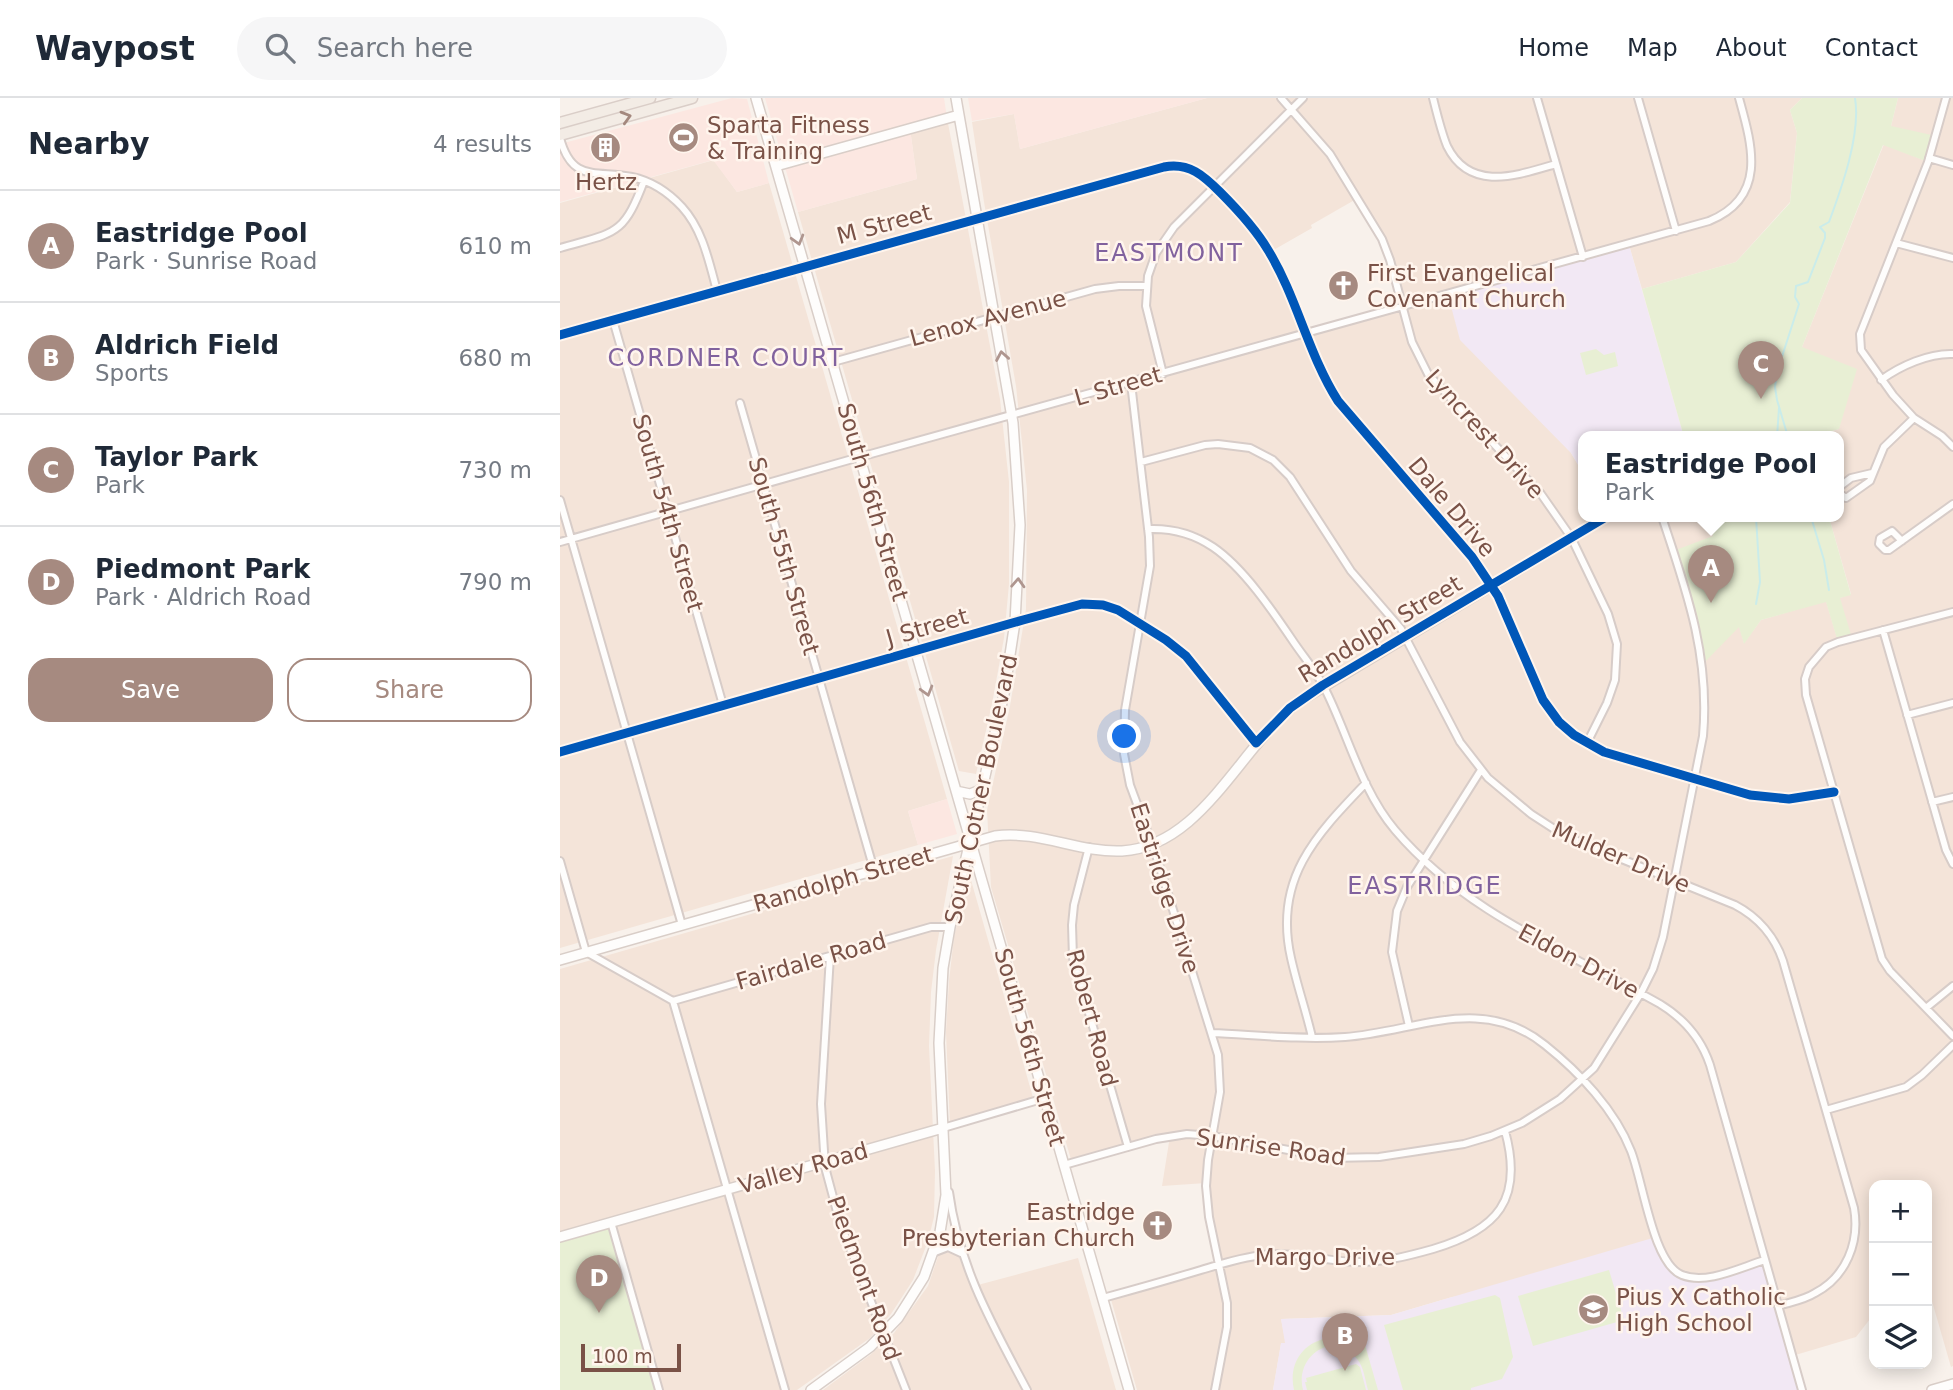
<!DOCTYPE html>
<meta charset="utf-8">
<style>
body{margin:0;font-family:"DejaVu Sans",sans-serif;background:#f6f6f7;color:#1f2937}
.controls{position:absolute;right:21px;bottom:21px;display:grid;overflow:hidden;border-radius:14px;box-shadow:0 4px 18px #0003}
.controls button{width:63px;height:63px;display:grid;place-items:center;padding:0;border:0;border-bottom:2px solid #e0e1e3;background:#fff;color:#1f2937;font:35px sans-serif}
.scale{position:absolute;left:21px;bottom:18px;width:100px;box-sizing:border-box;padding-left:7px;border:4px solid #7a5247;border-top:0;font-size:19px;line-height:24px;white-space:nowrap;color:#7a5247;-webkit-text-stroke:5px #fff5ed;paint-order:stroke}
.you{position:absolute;left:565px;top:639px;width:24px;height:24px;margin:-18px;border:5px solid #fff;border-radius:50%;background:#1a73e8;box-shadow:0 0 0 10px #1a73e833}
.badge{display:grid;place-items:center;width:46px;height:46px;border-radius:50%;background:#a68a80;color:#fff;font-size:23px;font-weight:700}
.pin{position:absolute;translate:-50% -58px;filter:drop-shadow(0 2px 4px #0008)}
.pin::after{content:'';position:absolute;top:37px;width:24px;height:21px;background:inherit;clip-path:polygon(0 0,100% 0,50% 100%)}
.popup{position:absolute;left:1018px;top:333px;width:266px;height:91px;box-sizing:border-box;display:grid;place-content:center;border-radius:14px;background:#fff;filter:drop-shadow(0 2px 5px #0005);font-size:23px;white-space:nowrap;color:#747a83}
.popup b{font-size:26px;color:#1f2937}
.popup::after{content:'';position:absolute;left:50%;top:100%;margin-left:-14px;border:14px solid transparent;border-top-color:#fff}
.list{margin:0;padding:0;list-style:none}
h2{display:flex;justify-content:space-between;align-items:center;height:91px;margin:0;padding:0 28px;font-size:30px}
h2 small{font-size:23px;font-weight:400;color:#747a83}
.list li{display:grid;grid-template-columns:46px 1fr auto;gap:21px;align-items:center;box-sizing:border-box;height:112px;padding:0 28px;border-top:2px solid #e0e1e3}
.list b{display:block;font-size:26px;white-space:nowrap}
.list p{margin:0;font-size:23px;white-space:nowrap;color:#747a83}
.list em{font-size:23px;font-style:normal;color:#747a83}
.actions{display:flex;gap:14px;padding:21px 28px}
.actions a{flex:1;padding:16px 0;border:2px solid #a68a80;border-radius:21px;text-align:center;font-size:24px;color:#a68a80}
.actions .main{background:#a68a80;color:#fff}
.icon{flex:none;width:38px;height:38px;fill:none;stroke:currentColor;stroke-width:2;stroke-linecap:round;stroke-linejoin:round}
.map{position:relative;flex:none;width:1393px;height:1292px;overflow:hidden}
header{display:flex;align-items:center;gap:42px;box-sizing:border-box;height:98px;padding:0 35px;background:#fff;border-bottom:2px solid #e0e1e3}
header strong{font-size:33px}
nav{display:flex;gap:38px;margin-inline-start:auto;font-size:24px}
.search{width:490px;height:63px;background:#f6f6f7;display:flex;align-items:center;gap:18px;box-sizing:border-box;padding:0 24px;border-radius:38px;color:#747a83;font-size:26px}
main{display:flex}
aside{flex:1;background:#fff}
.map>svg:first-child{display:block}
.residential{fill:#f4e4d9;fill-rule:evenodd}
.commercial{fill:#fce7e1}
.education{fill:#f2e8f4}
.green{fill:#e8efd4}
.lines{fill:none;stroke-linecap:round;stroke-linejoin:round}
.stream{stroke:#caecea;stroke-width:2}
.street-casing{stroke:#d7ccc8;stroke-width:10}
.secondary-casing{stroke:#d9cec8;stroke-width:12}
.primary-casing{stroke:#dacec8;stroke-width:13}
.street{stroke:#fefdfc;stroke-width:6}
.secondary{stroke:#fefdfc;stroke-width:9}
.primary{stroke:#f3ece5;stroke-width:10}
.cycleway-casing{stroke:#fff5ed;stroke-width:13}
.cycleway{stroke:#0057b8;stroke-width:9}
.oneway{stroke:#a4887e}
.oneway2{stroke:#af968f}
.labels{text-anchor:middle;stroke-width:5;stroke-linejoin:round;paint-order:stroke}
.poi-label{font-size:23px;fill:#7a5247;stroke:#fff5ed;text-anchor:start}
.street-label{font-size:23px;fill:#7a5247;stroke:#fff5ed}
.neighbourhood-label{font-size:24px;letter-spacing:2px;fill:#81629e;stroke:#fff5ed}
</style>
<header>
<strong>Waypost</strong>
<div class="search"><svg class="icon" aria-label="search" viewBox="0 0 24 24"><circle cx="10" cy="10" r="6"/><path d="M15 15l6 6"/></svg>Search here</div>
<nav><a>Home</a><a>Map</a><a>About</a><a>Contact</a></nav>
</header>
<main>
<aside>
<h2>Nearby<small>4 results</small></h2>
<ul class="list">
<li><span class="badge">A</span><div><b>Eastridge Pool</b><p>Park · Sunrise Road</p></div><em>610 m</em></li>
<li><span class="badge">B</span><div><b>Aldrich Field</b><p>Sports</p></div><em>680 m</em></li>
<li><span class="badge">C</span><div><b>Taylor Park</b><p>Park</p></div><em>730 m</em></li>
<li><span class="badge">D</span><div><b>Piedmont Park</b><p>Park · Aldrich Road</p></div><em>790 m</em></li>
</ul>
<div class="actions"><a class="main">Save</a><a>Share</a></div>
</aside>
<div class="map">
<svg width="1393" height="1292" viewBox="0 0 1393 1292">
<rect width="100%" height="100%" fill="#f8f1eb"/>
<path class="residential" d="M647 0H1242L1230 12 1237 35 1230 104 1176 164 1082 191 1069 147 1011 355 1023 375V419H1148L1184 545 1201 522 1266 503 1278 543 1280 500 1291 496 1269 419H1279V339H1251L1279 331 1242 249 1324 46 1368 64 1331 28 1338 0H1393V1268L1391 1269 1367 1186V1087H1314V1216L1296 1239 1232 1258 1151 1178 892 1199 831 1217 721 1221 726 1246H721L713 1292H577L550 1198 659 1167 646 1085 602 1088 610 1038 512 1065 431 789 427 712 450 608 466 511 467 392 456 288 424 104 412 24 454 16 460 51ZM798 100 830 162 842 209 746 236 710 154 752 130 751 127Z
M387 20 440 301 449 384V486L444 540 432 606 416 676 399 673 238 114 357 81 350 31Z
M154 62 177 94 209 85 387 701 348 713 358 747 0 850V105Z
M393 758 376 852 371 894 369 948 375 1073 374 1119 368 1143 353 1182 331 1216 310 1240 237 1292H99L0 1139V871Z
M409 775 474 1003 390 1027 386 934 389 883 394 839Z
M381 1150 401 1155 414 1188 518 1160 556 1292H263L310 1257 334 1235 368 1188Z"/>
<path class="commercial" d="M172 0 187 1 209 85 177 94 153 62 0 104V46Z
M205 0H384L387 20 350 31 357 81 238 114Z
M408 0H647L460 51 454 16 412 23Z
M387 701 397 736 358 747 348 713Z"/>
<path class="education" d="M1069 147 1124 339H1023V375L1011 355 900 242 888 197Z
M1096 1139 1113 1172 1137 1180 1205 1162 1242 1292H713L721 1245H725L721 1221 831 1217Z"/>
<path class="green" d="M1242 0H1338L1331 28 1376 38 1368 64 1323 47 1242 249 1297 271 1279 331 1251 339H1124L1082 191 1176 164 1230 105 1237 35 1230 12Z
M1036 251 1044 257 1055 254 1058 268 1026 277 1020 255Z
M1148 419H1269L1291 497 1280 500 1292 540 1278 544 1266 504 1201 522 1184 546 1179 529 1143 566 1113 453 1153 438Z
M51 1124 99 1292H0V1139Z
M1049 1172 1064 1222 973 1248 958 1198Z
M935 1197 940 1200 953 1259 942 1281 911 1290V1292H843L824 1227Z
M770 1240 783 1241 794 1246V1243L803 1240 818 1292H808C805 1282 804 1269 797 1261 774 1231 734 1258 743 1292H734C728 1266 743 1243 770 1240Z
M796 1266 800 1269 806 1292H747L745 1284H747L746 1280Z"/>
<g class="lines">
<path class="stream" d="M1217 339 1219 310
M1228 339 1217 302 1215 289 1217 274 1239 206 1235 199 1236 188 1248 184 1265 140V135L1260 129 1269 124C1282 89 1301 36 1295 0
M1196 419 1200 484 1196 506
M1251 419 1264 462 1269 492"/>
<defs>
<path id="street" d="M721 0 770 56 822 141 830 162 852 244 868 276 981 396 1011 439 1048 516 1057 546 1055 582 1047 605 1027 645
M873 0C877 16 881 33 887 48 910 95 958 77 996 66
M977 0 1023 159
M1078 0 1116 133
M1386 0 1368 64 1300 236 1301 252 1333 297 1354 320 1382 338 1393 349
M0 40C12 85 36 72 72 79 91 83 109 95 122 109 143 132 149 164 157 193
M1369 60 1393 67
M1336 145 1393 160
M0 150C55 134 63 139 84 83
M53 222 163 607
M0 237 604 69C629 64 644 78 660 94 678 112 695 130 708 152 737 199 748 256 778 303L912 459 938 498 983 602 999 624 1014 637 1044 654 1190 697 1229 701 1274 694
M273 264 535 191 559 188H586
M603 276 586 208 588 178 596 155 614 129 743 0
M1321 282C1340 268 1369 255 1393 256
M571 285 589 439 590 468 565 612 564 656 570 687 596 757 658 957 660 994 648 1062 646 1088 649 1119 667 1205V1229L655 1292
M180 305 314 772
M581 364 645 347 658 346 690 350 713 362 730 379 791 473 841 531 900 644 928 680 971 716 1005 738 1175 807C1198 819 1215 839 1223 863L1294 1110C1300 1144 1286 1179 1255 1195 1244 1202 1231 1204 1218 1208
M1279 389 1291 380 1312 375
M1279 395 1286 400 1310 383 1324 349 1354 320
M0 402 122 827
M588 431C611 430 634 436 653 449 684 470 714 515 735 546 746 562 759 577 767 595 789 640 802 693 835 732 905 815 1008 854 1100 906 1123 920 1141 940 1150 967L1242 1292
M1342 443 1332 433 1320 440 1319 446 1325 452H1329L1393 406
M0 444 289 362 1149 123C1208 99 1192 47 1179 0
M1393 514 1278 544 1266 549 1249 569 1245 581 1246 597 1322 861 1330 873 1393 938
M1323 532 1386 752 1393 766
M1347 617 1393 605
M0 654 463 522 522 506 543 507 558 512 606 542 626 558 696 645
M1372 704 1393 699
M529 749 514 807 512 827 513 860 568 1049
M0 763 26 854 113 903 225 1292
M270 858 261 1006 265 1069 280 1125 346 1292
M113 903 371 829H390
M1366 910 1393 888
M849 928 832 854 837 813 847 789 921 672
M652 935C696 937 742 942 785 939 856 934 921 895 985 947 1019 974 1055 1012 1071 1053 1083 1083 1093 1166 1122 1177 1147 1187 1181 1169 1205 1162
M752 939C746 913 737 887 731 860 713 781 756 737 806 685
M1266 1012 1346 989 1362 977 1393 947
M383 1030 485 1000
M504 1067 596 1041 627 1036 652 1038 772 1060 819 1059 904 1046 931 1038 962 1025 1000 1001 1034 970 1081 895 1093 871 1103 839 1143 638C1150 559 1127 494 1102 419
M389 1094C399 1169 432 1226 467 1292
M51 1124 99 1292
M375 1154 388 1149 401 1155
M543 1200C576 1191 608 1182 641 1172 661 1166 682 1159 703 1157 736 1153 767 1164 799 1164 825 1164 848 1158 873 1151 937 1132 964 1102 945 1033"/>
<path id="secondary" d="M196 0 569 1292
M216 68 399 17
M396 693 410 696 423 691
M0 862 435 738C479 732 519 755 562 753 642 748 679 650 738 604L1046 419
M0 1139 383 1030
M251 1292 310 1249 338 1220 364 1179 380 1134 386 1097 379 945 383 870 390 829 444 596 455 524 460 427 453 325 396 0
M1372 1292 1393 1286"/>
<path id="primary" d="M0 25 90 0
M0 37 132 0"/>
</defs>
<use href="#street" class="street-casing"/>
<use href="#secondary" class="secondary-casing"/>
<use href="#primary" class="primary-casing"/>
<use href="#street" class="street"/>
<use href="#secondary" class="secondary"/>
<use href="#primary" class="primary"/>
<defs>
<path id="cycleway" d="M0 237 604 69C629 64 644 78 660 94 678 112 695 130 708 152 737 199 748 256 778 303L912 459 938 498 983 602 999 624 1014 637 1044 654 1190 697 1229 701 1274 694
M0 654 463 522 522 506 543 507 558 512 606 542 626 558 696 645 730 610 763 587 1046 419"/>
</defs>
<use href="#cycleway" class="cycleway-casing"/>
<use href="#cycleway" class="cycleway"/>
</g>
<defs><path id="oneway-chevron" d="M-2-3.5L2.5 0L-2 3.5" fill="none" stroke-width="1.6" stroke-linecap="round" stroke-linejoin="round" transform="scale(1.75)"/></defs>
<use class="oneway" href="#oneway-chevron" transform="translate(66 19) rotate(-16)"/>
<g class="oneway2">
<use href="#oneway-chevron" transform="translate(238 142) rotate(74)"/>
<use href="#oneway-chevron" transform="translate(442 258) rotate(-100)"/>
<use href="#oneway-chevron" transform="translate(458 485) rotate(-87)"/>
<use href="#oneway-chevron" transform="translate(367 593) rotate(74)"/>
</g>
<defs>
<symbol id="stadium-disc" viewBox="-11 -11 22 22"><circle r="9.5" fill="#a68a80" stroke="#fff5ed"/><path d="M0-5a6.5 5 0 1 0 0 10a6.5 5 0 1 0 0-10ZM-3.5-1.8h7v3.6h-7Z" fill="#fff"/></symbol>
<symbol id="building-disc" viewBox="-11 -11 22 22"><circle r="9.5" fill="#a68a80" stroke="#fff5ed"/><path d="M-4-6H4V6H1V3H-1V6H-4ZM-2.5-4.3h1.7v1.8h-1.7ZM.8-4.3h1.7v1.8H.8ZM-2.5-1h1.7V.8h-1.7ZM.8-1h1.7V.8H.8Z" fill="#fff"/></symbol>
<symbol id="church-disc" viewBox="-11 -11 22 22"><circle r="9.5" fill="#a68a80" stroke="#fff5ed"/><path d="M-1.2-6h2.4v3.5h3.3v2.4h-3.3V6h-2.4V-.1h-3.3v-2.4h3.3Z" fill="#fff"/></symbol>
<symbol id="school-disc" viewBox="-11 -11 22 22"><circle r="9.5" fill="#a68a80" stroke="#fff5ed"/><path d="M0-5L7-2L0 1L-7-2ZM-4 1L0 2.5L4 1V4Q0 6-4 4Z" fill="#fff"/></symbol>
</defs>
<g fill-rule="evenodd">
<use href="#stadium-disc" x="106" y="22" width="35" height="35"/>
<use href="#building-disc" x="28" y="32" width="35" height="35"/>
<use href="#church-disc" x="766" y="170" width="35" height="35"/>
<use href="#church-disc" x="580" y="1110" width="35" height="35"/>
<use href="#school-disc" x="1016" y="1194" width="35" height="35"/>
</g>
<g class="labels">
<g class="poi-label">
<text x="147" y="35">Sparta Fitness<tspan x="147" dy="26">&amp; Training</tspan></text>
<text x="46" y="92" text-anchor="middle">Hertz</text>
<text x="807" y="183">First Evangelical<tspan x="807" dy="26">Covenant Church</tspan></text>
<text x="575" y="1122" text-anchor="end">Eastridge<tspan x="575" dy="26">Presbyterian Church</tspan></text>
<text x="1056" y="1207">Pius X Catholic<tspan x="1056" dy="26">High School</tspan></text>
</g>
<g class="street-label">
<text transform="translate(324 126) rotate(-15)" y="8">M Street</text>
<text transform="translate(428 220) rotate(-15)" y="8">Lenox Avenue</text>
<text transform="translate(558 288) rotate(-16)" y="8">L Street</text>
<text transform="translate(925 336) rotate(48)" y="8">Lyncrest Drive</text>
<text transform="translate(313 404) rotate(74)" y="8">South 56th Street</text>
<text transform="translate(892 409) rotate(50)" y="8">Dale Drive</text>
<text transform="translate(108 415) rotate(74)" y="8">South 54th Street</text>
<text transform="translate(224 458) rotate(74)" y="8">South 55th Street</text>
<text transform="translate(367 529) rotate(-16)" y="8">J Street</text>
<text transform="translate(820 531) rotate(-31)" y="8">Randolph Street</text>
<text transform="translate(421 691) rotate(-78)" y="8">South Cotner Boulevard</text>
<text transform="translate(1061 759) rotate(23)" y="8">Mulder Drive</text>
<text transform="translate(283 781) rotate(-16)" y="8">Randolph Street</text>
<text transform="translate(605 790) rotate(72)" y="8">Eastridge Drive</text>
<text transform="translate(251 863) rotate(-16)" y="8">Fairdale Road</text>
<text transform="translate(1019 863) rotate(28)" y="8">Eldon Drive</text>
<text transform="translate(532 920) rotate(75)" y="8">Robert Road</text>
<text transform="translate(470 949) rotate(74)" y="8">South 56th Street</text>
<text transform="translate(711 1049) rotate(8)" y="8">Sunrise Road</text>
<text transform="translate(243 1070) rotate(-16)" y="8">Valley Road</text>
<text x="765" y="1167">Margo Drive</text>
<text transform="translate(304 1180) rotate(70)" y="8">Piedmont Road</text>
</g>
<g class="neighbourhood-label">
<text x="609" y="163">EASTMONT</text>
<text x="166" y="268">CORDNER COURT</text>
<text x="865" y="796">EASTRIDGE</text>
</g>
</g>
</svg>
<div class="controls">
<button>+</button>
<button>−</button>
<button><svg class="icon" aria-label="layers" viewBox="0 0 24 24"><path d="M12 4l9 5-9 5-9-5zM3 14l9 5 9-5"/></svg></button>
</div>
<div class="scale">100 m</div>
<div class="you"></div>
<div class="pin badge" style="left:1151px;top:505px">A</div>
<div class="popup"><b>Eastridge Pool</b>Park</div>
<div class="pin badge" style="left:785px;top:1273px">B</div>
<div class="pin badge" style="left:1201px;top:301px">C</div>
<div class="pin badge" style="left:39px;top:1215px">D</div>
</div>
</main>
